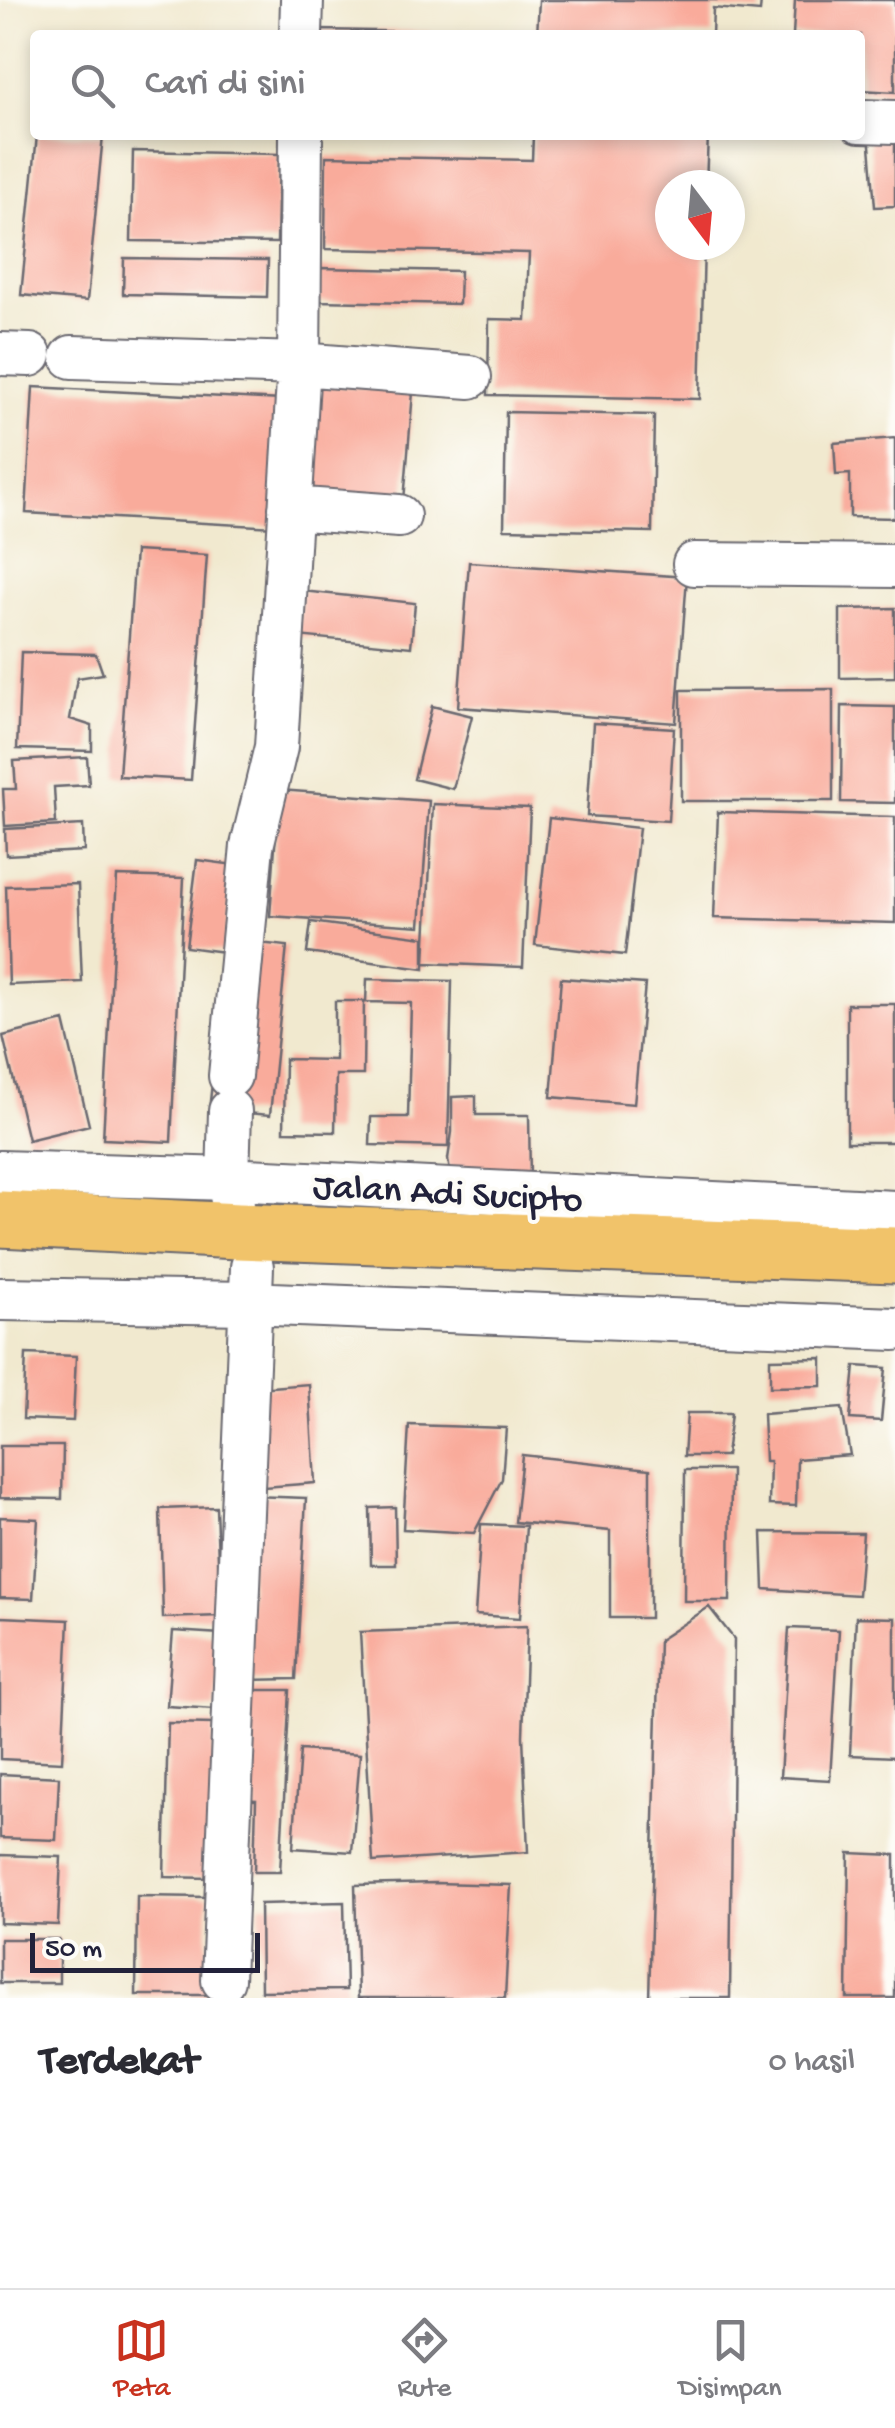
<!DOCTYPE html>
<html lang="id">
<style>
body{margin:0;font-family:"Gochi Hand",sans-serif;background:#f7f7f7;color:#2b2b33}
.compass{position:absolute;left:655px;top:170px;width:90px;height:90px;border-radius:50%;background:#fff;box-shadow:0 5px 15px #0003;rotate:164deg}
.scale{position:absolute;left:30px;bottom:25px;width:230px;box-sizing:border-box;padding-left:10px;border:5px solid #22223b;border-top:0;font-size:28px;line-height:35px;white-space:nowrap;color:#22223b;-webkit-text-stroke:8px #fdfcf7;paint-order:stroke}
.list{margin:0;padding:0;list-style:none}
h2{display:flex;justify-content:space-between;align-items:center;height:130px;margin:0;padding:0 40px;font-size:42px}
h2 small{font-size:32px;font-weight:400;color:#7c7c81}
.icon{flex:none;width:55px;height:55px;fill:none;stroke:currentColor;stroke-width:2;stroke-linecap:round;stroke-linejoin:round}
.map{position:relative;flex:none;width:895px;height:1998px;overflow:hidden}
.search{position:absolute;background:#fff;box-shadow:0 5px 15px #0003;left:30px;right:30px;top:30px;height:110px;display:flex;align-items:center;gap:25px;box-sizing:border-box;padding:0 35px;border-radius:10px;color:#7c7c81;font-size:38px}
.sheet{height:290px;background:#fff}
nav{display:flex;justify-content:space-around;align-items:center;box-sizing:border-box;height:140px;border-top:2px solid #e1e1e2;background:#fff;font-size:28px;color:#7c7c81}
nav a{display:grid;justify-items:center;gap:5px}
nav .on{color:#c8321e}
.map>svg:first-child{display:block}
.building{fill:#f9ab9b}
.lines{fill:none;stroke-linecap:round;stroke-linejoin:round}
.minor-casing{stroke:#6a686f;stroke-width:46}
.highway-casing{stroke:#6a686f;stroke-width:59}
.minor{stroke:#fff;stroke-width:42}
.highway{stroke:#f1c36a;stroke-width:55}
.labels{text-anchor:middle;stroke-width:8;stroke-linejoin:round;paint-order:stroke}
.street-label{font-size:38px;fill:#22223b;stroke:#fdfcf7}
</style>
<div class="map">
<svg width="895" height="1998" viewBox="0 0 895 1998">
<rect width="100%" height="100%" fill="#fdfcf7"/>
<filter id="ink" filterUnits="userSpaceOnUse"><feTurbulence type="fractalNoise" baseFrequency=".01" numOctaves="2"/><feDisplacementMap in="SourceGraphic" scale="20" xChannelSelector="R" yChannelSelector="G"/><feConvolveMatrix kernelMatrix="1 2 1 2 8 2 1 2 1" color-interpolation-filters="sRGB"/></filter>
<filter id="wash" filterUnits="userSpaceOnUse"><feTurbulence type="fractalNoise" baseFrequency=".0048" numOctaves="4" result="noise"/><feDisplacementMap in="SourceGraphic" scale="40" xChannelSelector="R" yChannelSelector="G"/><feGaussianBlur stdDeviation="2.25" result="paint"/><feColorMatrix in="noise" values="0 0 0 0 0 0 0 0 0 0 0 0 0 0 0 0 0 1.4 0 .05"/><feComposite in="paint" operator="in"/></filter>
<g filter="url(#wash)">
<rect width="100%" height="100%" fill="#f1e9cf"/>
<g id="blocks">
<path class="building" d="M539 0H761L760 12 713 8 712 35H537Z
M795 0H895V92L860 90V35H793Z
M320 30 430 32V35H320Z
M895 131V206L875 207 869 133Z
M37 135H103L87 301 21 295Z
M533 135H708L706 185H670V245H704L700 399 488 395 489 319 526 320 529 253 325 249 326 156 532 160Z
M133 151 279 154 277 243 131 241Z
M124 258 268 260 267 297 123 294Z
M319 268 460 271 459 304 318 301Z
M317 384 413 392 404 501 308 493Z
M33 387 282 400 275 527 26 513Z
M506 412 654 415 652 532 504 529Z
M895 438V518L850 517V474L836 475 834 443Z
M135 551 207 555 191 780 119 776Z
M469 562 687 577 676 723 458 707Z
M302 591 415 603 411 647 297 636Z
M895 608V677L840 678V609Z
M21 652 96 654 103 674 77 678 70 719 92 726V751L17 749Z
M833 689V801H681V690Z
M432 706 472 716 453 789 414 779Z
M842 706 895 707V803L841 802Z
M593 723 674 728 668 821 587 816Z
M87 757 89 785 54 787 56 823 5 826 3 789H16L14 761Z
M279 790 429 801 420 926 270 916Z
M433 804 530 808 523 967 425 963Z
M718 812 895 817V923L714 918Z
M549 818 639 828 625 955 535 945Z
M83 825 84 851 6 855 5 829Z
M197 860 235 865 224 952 186 947Z
M117 876 184 878 171 1142 103 1139Z
M78 884 82 982 9 985 6 886Z
M311 922 424 937V969L307 953Z
M259 943 287 946 270 1115 209 1110 213 1074Z
M561 978 645 984 634 1104 551 1097Z
M367 979 452 981 448 1147 370 1145 371 1117H408L411 1003 366 1002Z
M335 1001H364L363 1075H336L335 1132 284 1131 285 1059 335 1060Z
M847 1004H895V1142H847Z
M64 1021 89 1125 28 1140 3 1036Z
M476 1096V1115H529L530 1180 452 1185 448 1159 452 1132V1097Z
M26 1354 76 1356 73 1421 23 1419Z
M822 1358V1386L770 1387V1359Z
M855 1366 886 1368 881 1421 850 1419Z
M309 1384 315 1483 264 1487 258 1388Z
M842 1408 850 1455 797 1459 796 1506 769 1505 770 1461H765L763 1414Z
M687 1413H731L726 1456H684Z
M409 1425 506 1428 502 1479 474 1533 403 1529Z
M0 1446H63L62 1499 0 1498Z
M522 1455 650 1469V1618H610V1531L515 1522Z
M685 1470H731L730 1601H684Z
M252 1496 306 1498 296 1679 246 1680Z
M216 1507 220 1616 163 1618 160 1509Z
M395 1507 396 1565H371L370 1508Z
M0 1517 38 1519 33 1599 0 1598Z
M481 1524 526 1526 520 1618 475 1615Z
M762 1532 863 1533 858 1595 764 1589Z
M709 1607 734 1639 730 1998H649L659 1640Z
M0 1617 69 1620 62 1762 0 1759Z
M856 1617 895 1618V1757L850 1755Z
M527 1626 523 1736 528 1852 373 1862 360 1632Z
M789 1628 839 1630 830 1780 780 1777Z
M173 1631 221 1634 215 1709 167 1706Z
M245 1690H290L280 1872H254L256 1800 238 1799Z
M168 1723 214 1724 210 1878 164 1877Z
M300 1750 360 1754 352 1852 293 1848Z
M0 1774 59 1777 56 1840 0 1838Z
M849 1853 895 1855V1998H847Z
M0 1855 61 1857 58 1925 0 1923Z
M435 1883 511 1885 505 1998H358L355 1885Z
M137 1896 208 1897 207 1995H136Z
M344 1902 346 1990 261 1991 260 1904Z
M0 1939H59V1983H0Z"/>
</g>
</g>
<g filter="url(#ink)">
<use href="#blocks" fill-opacity="0" stroke="#6a686f" stroke-width="2.5"/>
<g class="lines">
<defs>
<path id="minor" d="M301 35 302 0
M860 121 895 122
M0 354 30 355
M72 357 299 364 470 377
M290 508 399 516
M694 564 895 566
M230 1076 252 846 276 747 299 364 301 135
M230 1111 228 1179 233 1206
M0 1172 228 1179 895 1212
M0 1299 248 1303 895 1329
M223 1980 252 1267"/>
<path id="highway" d="M0 1219 238 1231 895 1255"/>
</defs>
<use href="#minor" class="minor-casing"/>
<use href="#highway" class="highway-casing"/>
<use href="#minor" class="minor"/>
<use href="#highway" class="highway"/>
</g>
</g>
<g class="labels">
<g class="street-label">
<text transform="translate(448 1190) rotate(3)" y="13">Jalan Adi Sucipto</text>
</g>
</g>
</svg>
<svg class="compass" viewBox="-18 -18 36 36"><path d="M0-13l5 13h-10z" fill="#e53935"/><path d="M0 13l5-13h-10z" fill="#7c7c81"/></svg>
<div class="scale">50 m</div>
<div class="search"><svg class="icon" aria-label="search" viewBox="0 0 24 24"><circle cx="10" cy="10" r="6"/><path d="M15 15l6 6"/></svg>Cari di sini</div>
</div>
<section class="sheet">
<h2>Terdekat<small>0 hasil</small></h2>
<ul class="list">
</ul>
</section>
<nav>
<a class="on"><svg class="icon" aria-label="map" viewBox="0 0 24 24"><path d="M3 6l6-2 6 2 6-2v14l-6 2-6-2-6 2zM9 4v14M15 6v14"/></svg>Peta</a>
<a><svg class="icon" aria-label="directions" viewBox="0 0 24 24"><path d="M12 3l9 9-9 9-9-9zM9 14v-3h6M13 9l2 2-2 2"/></svg>Rute</a>
<a><svg class="icon" aria-label="saved" viewBox="0 0 24 24"><path d="M7 4h10v16l-5-4-5 4z"/></svg>Disimpan</a>
</nav>
